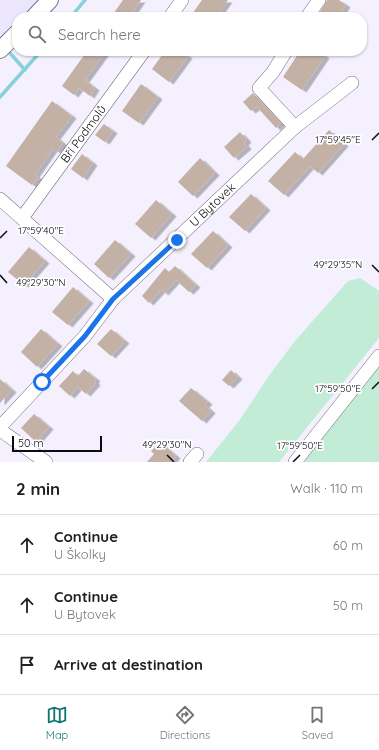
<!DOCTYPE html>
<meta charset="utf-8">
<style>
body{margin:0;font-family:Quicksand,sans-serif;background:#f2f2f2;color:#202124}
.scale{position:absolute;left:12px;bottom:10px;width:90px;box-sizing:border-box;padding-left:4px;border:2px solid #0d0b12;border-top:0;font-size:11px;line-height:14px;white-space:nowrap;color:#0d0b12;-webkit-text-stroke:3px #fff;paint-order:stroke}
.stop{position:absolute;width:12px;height:12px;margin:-9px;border:3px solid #1a73e8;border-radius:50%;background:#fff}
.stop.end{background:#1a73e8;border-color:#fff;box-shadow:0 1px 4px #0008}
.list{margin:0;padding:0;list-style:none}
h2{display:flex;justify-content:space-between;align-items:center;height:52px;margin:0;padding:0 16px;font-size:17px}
h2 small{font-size:13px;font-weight:400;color:#757577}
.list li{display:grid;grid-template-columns:26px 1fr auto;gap:12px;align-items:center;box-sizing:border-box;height:60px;padding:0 16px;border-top:1px solid #e0e0e0}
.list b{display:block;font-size:15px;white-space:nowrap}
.list p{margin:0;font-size:13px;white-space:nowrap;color:#757577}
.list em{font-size:13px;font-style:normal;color:#757577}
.icon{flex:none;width:22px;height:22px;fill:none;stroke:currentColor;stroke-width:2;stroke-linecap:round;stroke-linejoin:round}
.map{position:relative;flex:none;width:379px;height:462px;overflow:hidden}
.search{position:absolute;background:#fff;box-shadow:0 1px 3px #0004;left:12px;right:12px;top:12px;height:44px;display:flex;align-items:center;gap:10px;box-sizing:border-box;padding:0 14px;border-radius:16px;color:#757577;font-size:15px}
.sheet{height:232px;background:#fff}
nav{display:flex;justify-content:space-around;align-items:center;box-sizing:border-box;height:56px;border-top:1px solid #e0e0e0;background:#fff;font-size:11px;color:#757577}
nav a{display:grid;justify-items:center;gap:2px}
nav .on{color:#0f766e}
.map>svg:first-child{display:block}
.built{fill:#ece6fc}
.green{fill:#c2ecd6}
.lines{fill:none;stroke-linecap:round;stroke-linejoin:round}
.stream{stroke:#88d1d9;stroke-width:3.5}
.building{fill:#c4b1a5;filter:url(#shadow)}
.minor-casing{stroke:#757082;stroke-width:14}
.tertiary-casing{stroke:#757082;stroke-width:18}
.minor{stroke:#fff;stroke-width:13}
.tertiary{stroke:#fff;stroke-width:16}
.route{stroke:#1a73e8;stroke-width:5}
.ticks{fill:none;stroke:#0d0b12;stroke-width:1.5}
.labels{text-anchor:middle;stroke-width:3.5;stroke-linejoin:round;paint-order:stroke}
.street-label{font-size:12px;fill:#0d0b12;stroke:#fff}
.ticks-label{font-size:10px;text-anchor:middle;fill:#0d0b12;stroke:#fff;stroke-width:3.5;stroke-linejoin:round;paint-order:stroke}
</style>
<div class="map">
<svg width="379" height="462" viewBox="0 0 379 462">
<defs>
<filter id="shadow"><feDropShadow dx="4.5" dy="2.5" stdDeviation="0" flood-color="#0004"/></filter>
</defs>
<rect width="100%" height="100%" fill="#f4f0fd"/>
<path class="built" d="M0 0H38L21 17H17V21L2 36 0 34Z"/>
<path class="green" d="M360 278 379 291V338L279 462H206L239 421 268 377 295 341 348 281Z
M379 366V462H304Z"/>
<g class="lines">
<path class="stream" d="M71 17 85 0
M9 52 25 70
M0 97 41 51"/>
</g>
<path class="building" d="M123 0H141L129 17H111Z
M202 0H228L216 17H190Z
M327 0H339L346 5 338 17H317Z
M87 51H106L85 80 95 88 90 96 79 88 74 95 62 86Z
M165 51H181L188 56 169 82 152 69Z
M300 51H318L325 56 302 90 283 77Z
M141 84 158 97 139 123 122 111Z
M253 93 281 123 276 128 257 107 251 111 243 102Z
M52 101 72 116 56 137 63 143 57 151 53 149 35 175 38 177 32 185 6 166Z
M104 124 113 131 105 142 95 135Z
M329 130 344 144 318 173 310 166 284 195 268 181 295 152 303 159Z
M240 132 247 140 244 143 247 147 234 158 224 147Z
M82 154 93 163 83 178 71 169Z
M200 158 215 173 193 196 178 182Z
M251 194 266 208 245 231 229 217Z
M156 200 172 214 151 238 135 224Z
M213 231 228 245 207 268 191 254Z
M115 240 131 254 109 278 94 264Z
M29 247 45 261 24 285 8 272Z
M175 266 196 285 189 292 176 280 164 293 161 290 149 303 142 296 165 268 169 272Z
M73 287 89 301 68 325 52 312Z
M41 329 58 344 37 367 21 352Z
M111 329 125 341 111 356 97 344Z
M84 369 96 379 94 381 96 383 86 394 78 387 70 396 59 386 73 371 78 376Z
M231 370 238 377 229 386 222 380Z
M0 379 12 390 0 403Z
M191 388 208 402 205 405 211 411 202 421 179 401Z
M34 414 49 427 36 442 21 428Z
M160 442 176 456 171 462H147L154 454 151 451Z"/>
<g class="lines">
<defs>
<g id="minor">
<path d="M170 17 182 0"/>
<path d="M307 17 319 0"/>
<path d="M286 51 273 72 259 88 295 127"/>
<path d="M0 199 113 299"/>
<path id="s1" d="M22 218 144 51"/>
<path id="s2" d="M0 427 85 336 113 299 295 127 352 83"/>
<path d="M0 430 46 462"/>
<path d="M190 462 197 454"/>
<path d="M295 462 379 356"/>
</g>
<path id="tertiary" d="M34 17 50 0
M0 50 17 33"/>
</defs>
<use href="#minor" class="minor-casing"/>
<use href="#tertiary" class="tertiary-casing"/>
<use href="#minor" class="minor"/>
<use href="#tertiary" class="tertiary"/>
</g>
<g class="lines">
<path class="route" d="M42 382 85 336 113 299 177 240"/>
</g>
<path class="ticks" d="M372 140 379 133M0 238 7 231M372 265 379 272M0 275 7 283M372 389 379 382M167 455 174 462M293 462 300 455"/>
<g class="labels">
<g class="street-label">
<text dy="4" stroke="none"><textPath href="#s1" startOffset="104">Bří Podmolů</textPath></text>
<text dy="4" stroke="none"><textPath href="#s2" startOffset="308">U Bytovek</textPath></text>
</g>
</g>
<g class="ticks-label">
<text x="338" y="143">17°59'45"E</text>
<text x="41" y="234">17°59'40"E</text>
<text x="338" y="268">49°29'35"N</text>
<text x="41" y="286">49°29'30"N</text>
<text x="338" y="392">17°59'50"E</text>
<text x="167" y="448">49°29'30"N</text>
<text x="300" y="449">17°59'50"E</text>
</g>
</svg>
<div class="scale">50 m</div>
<div class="stop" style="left:42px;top:382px"></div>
<div class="stop end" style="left:177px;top:240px"></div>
<div class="search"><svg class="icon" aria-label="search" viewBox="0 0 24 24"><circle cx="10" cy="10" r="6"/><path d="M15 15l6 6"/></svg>Search here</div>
</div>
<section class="sheet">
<h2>2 min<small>Walk · 110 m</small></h2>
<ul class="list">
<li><svg class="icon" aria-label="ahead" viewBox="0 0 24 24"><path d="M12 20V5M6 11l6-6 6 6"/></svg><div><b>Continue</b><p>U Školky</p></div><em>60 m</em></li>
<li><svg class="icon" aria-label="ahead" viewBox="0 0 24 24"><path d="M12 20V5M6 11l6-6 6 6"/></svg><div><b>Continue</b><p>U Bytovek</p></div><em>50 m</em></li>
<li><svg class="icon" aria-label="arrive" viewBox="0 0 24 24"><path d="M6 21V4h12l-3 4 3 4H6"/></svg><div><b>Arrive at destination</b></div></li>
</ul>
</section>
<nav>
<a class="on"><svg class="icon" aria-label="map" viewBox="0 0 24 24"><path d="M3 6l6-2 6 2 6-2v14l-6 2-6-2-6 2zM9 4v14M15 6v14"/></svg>Map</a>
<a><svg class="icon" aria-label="directions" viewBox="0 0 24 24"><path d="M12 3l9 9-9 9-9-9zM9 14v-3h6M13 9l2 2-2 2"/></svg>Directions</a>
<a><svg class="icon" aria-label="saved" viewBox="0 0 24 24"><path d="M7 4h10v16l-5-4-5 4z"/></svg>Saved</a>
</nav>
